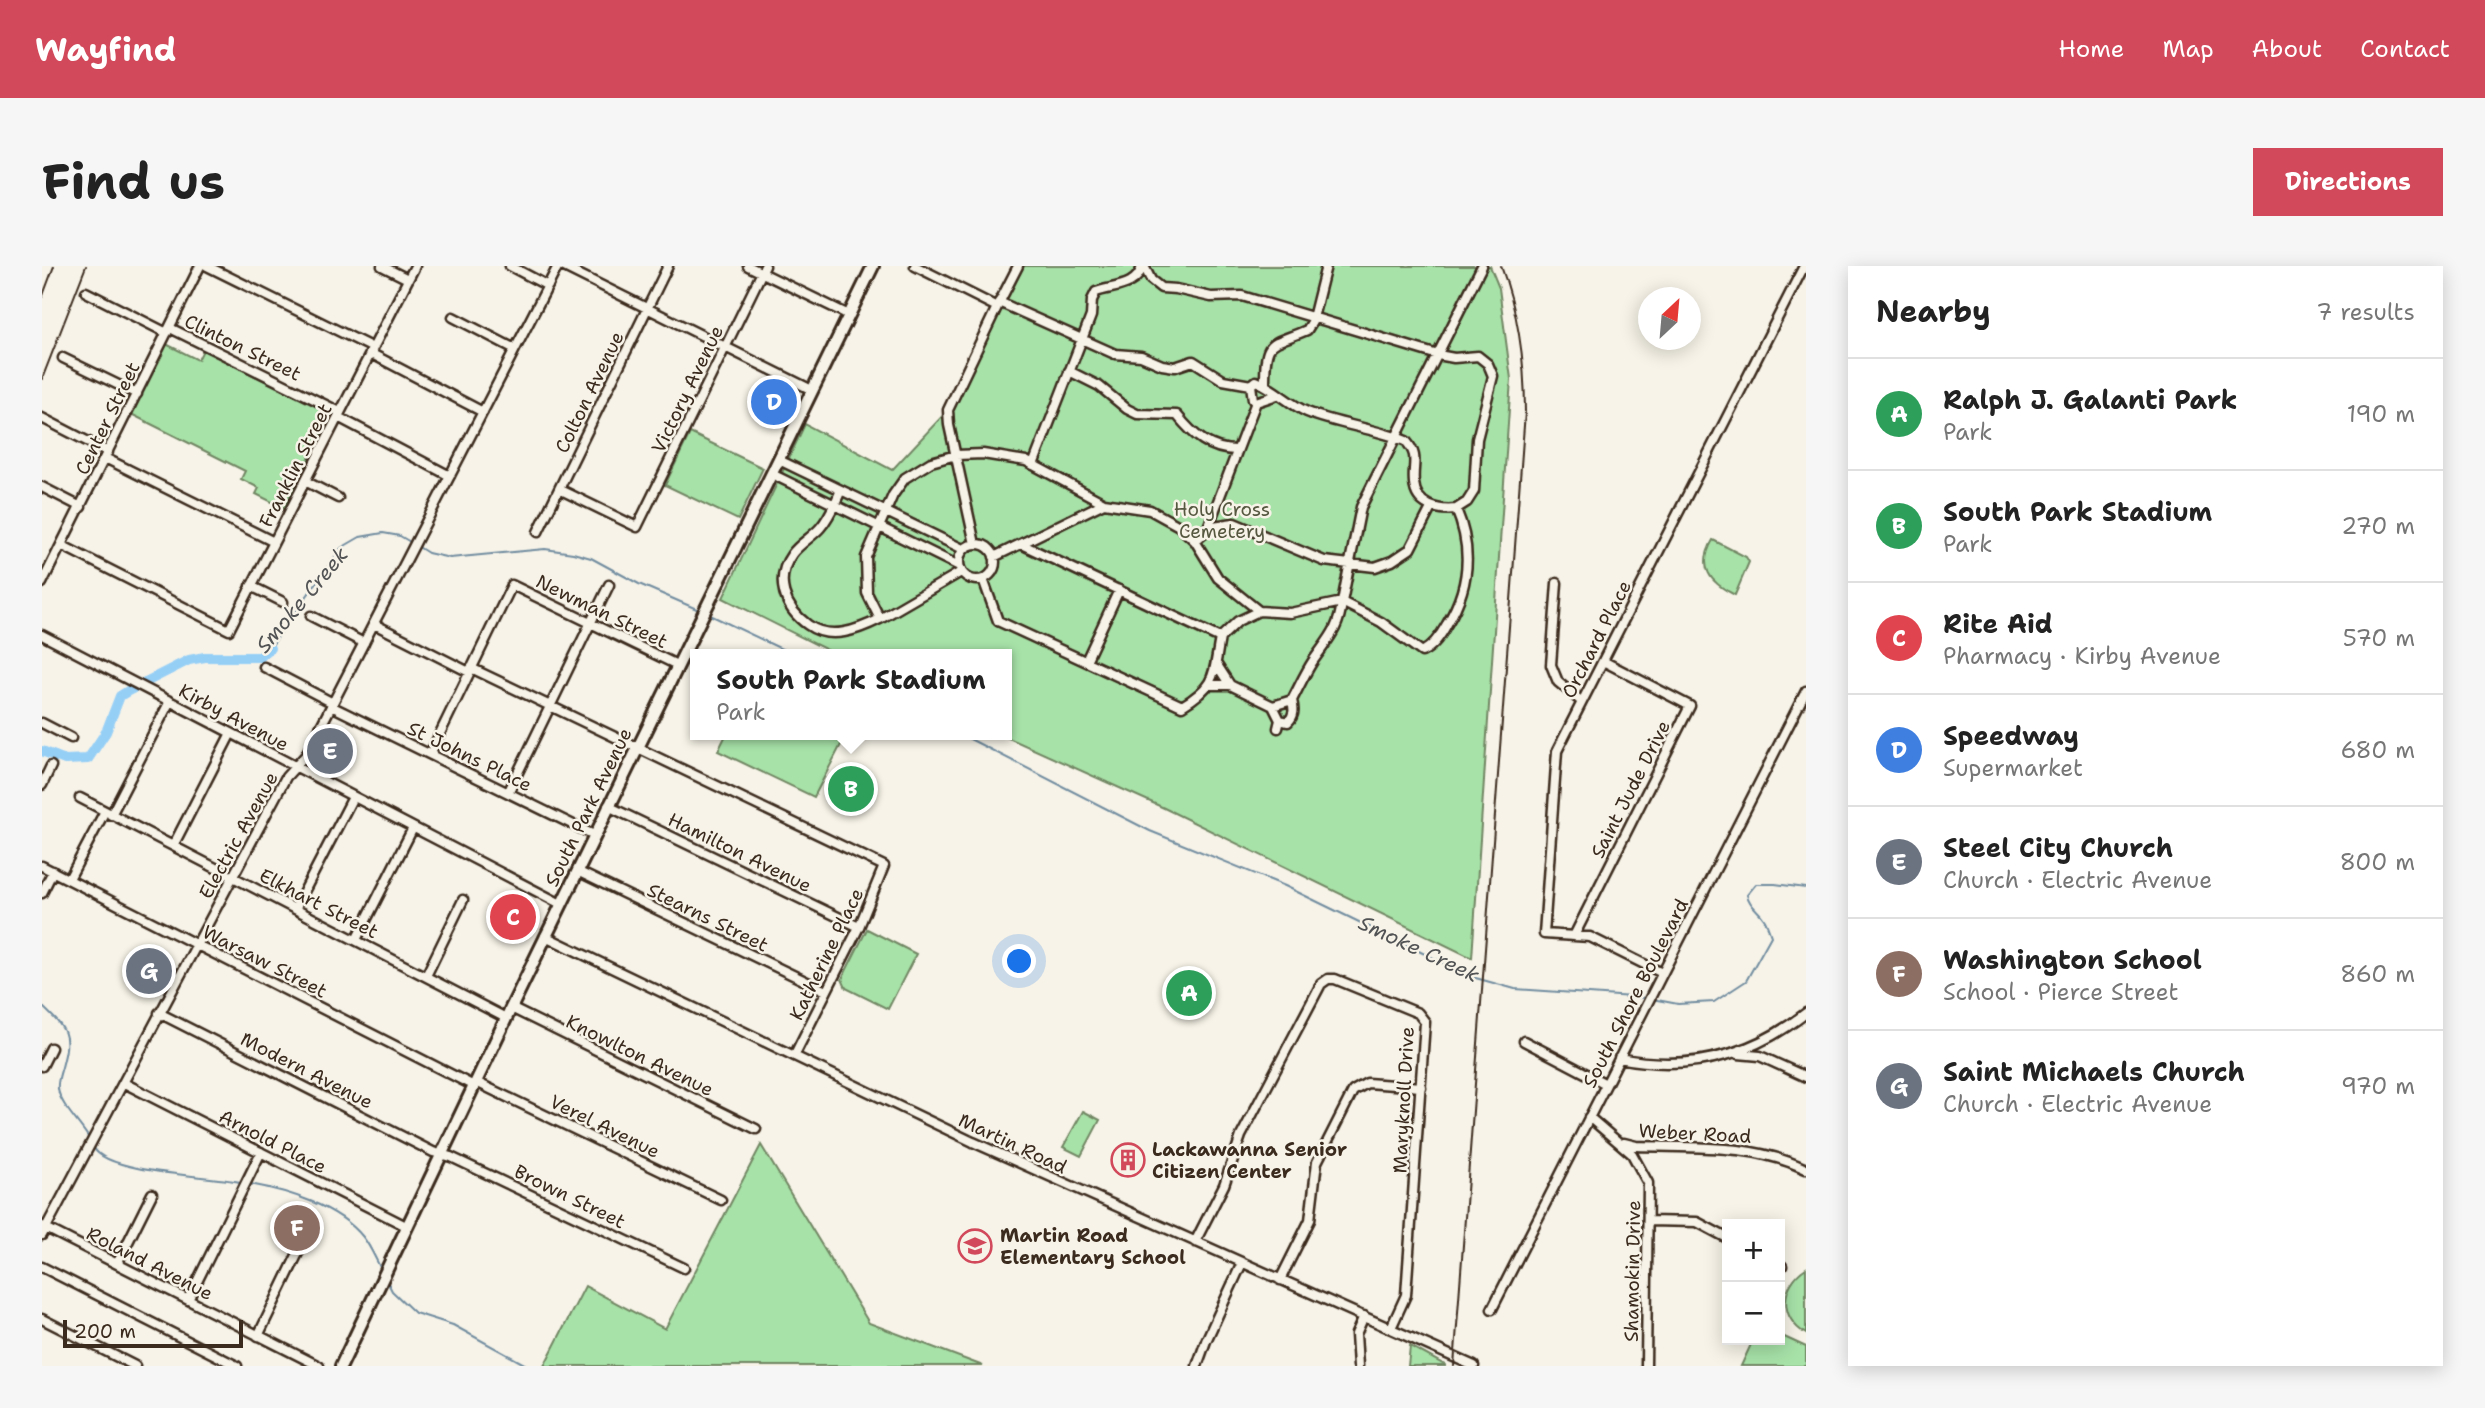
<!DOCTYPE html>
<meta charset="utf-8">
<style>
body{margin:0;font-family:"Shantell Sans",sans-serif;background:#f6f6f6;color:#222}
.controls{position:absolute;right:21px;bottom:21px;display:grid;overflow:hidden;border-radius:0px;box-shadow:0 4px 18px #0003}
.controls button{width:63px;height:63px;display:grid;place-items:center;padding:0;border:0;border-bottom:2px solid #e0e0e0;background:#fff;color:#222;font:35px sans-serif}
.compass{position:absolute;left:1596px;top:21px;width:63px;height:63px;border-radius:50%;background:#fff;box-shadow:0 4px 18px #0003;rotate:26deg}
.scale{position:absolute;left:21px;bottom:18px;width:180px;box-sizing:border-box;padding-left:7px;border:4px solid #3b2a1e;border-top:0;font-size:19px;line-height:24px;white-space:nowrap;color:#3b2a1e;-webkit-text-stroke:5px #f7f3e8;paint-order:stroke}
.you{position:absolute;left:978px;top:696px;width:24px;height:24px;margin:-18px;border:5px solid #fff;border-radius:50%;background:#1a73e8;box-shadow:0 0 0 10px #1a73e833}
.badge{display:grid;place-items:center;width:46px;height:46px;border-radius:50%;background:#d1495b;color:#fff;font-size:23px;font-weight:700}
.pin{position:absolute;translate:-50% -50%;border:4px solid #fff;box-shadow:0 2px 7px #0006}
.popup{position:absolute;left:648px;top:383px;width:322px;height:91px;box-sizing:border-box;display:grid;place-content:center;border-radius:0px;background:#fff;filter:drop-shadow(0 2px 5px #0005);font-size:23px;white-space:nowrap;color:#767676}
.popup b{font-size:26px;color:#222}
.popup::after{content:'';position:absolute;left:50%;top:100%;margin-left:-14px;border:14px solid transparent;border-top-color:#fff}
.list{margin:0;padding:0;list-style:none}
h2{display:flex;justify-content:space-between;align-items:center;height:91px;margin:0;padding:0 28px;font-size:30px}
h2 small{font-size:23px;font-weight:400;color:#767676}
.list li{display:grid;grid-template-columns:46px 1fr auto;gap:21px;align-items:center;box-sizing:border-box;height:112px;padding:0 28px;border-top:2px solid #e0e0e0}
.list b{display:block;font-size:26px;white-space:nowrap}
.list p{margin:0;font-size:23px;white-space:nowrap;color:#767676}
.list em{font-size:23px;font-style:normal;color:#767676}
.map{position:relative;flex:none;width:1764px;height:1100px;overflow:hidden;border-radius:0px}
header{display:flex;align-items:center;gap:42px;box-sizing:border-box;height:98px;padding:0 35px;background:#d1495b;color:#fff}
header strong{font-size:33px}
nav{display:flex;gap:38px;margin-inline-start:auto;font-size:24px}
.intro{display:flex;align-items:center;justify-content:space-between;box-sizing:border-box;height:168px;padding:0 42px}
h1{margin:0;font-size:49px}
.button{padding:18px 32px;border-radius:0px;background:#d1495b;color:#fff;font-size:24px;font-weight:700}
main{display:flex;gap:42px;padding:0 42px}
aside{flex:1;background:#fff;border-radius:0px;box-shadow:0 4px 18px #0003}
.map>svg:first-child{display:block}
.green{fill:#a7e2a8;stroke:#718663;stroke-width:2}
.lines{fill:none;stroke-linecap:round;stroke-linejoin:round}
.stream{stroke:#728da0;stroke-width:2}
.river{stroke:#96cff6;stroke-width:10}
.minor-casing{stroke:#3b2a1e;stroke-width:13}
.major-casing{stroke:#3b2a1e;stroke-width:16}
.minor{stroke:#f7f3e8;stroke-width:8}
.major{stroke:#f7f3e8;stroke-width:10}
.rail{stroke:#3b2a1e;stroke-width:2}
.labels{text-anchor:middle;stroke-width:5;stroke-linejoin:round;paint-order:stroke}
.street-label{font-size:19px;fill:#3b2a1e;stroke:#f7f3e8}
.park-label{font-size:19px;fill:#565840;stroke:#f7f3e8}
.poi-label{font-size:19px;font-weight:bold;fill:#3b2a1e;stroke:#f7f3e8;text-anchor:start}
.water-label{font-size:21px;font-style:italic;fill:#525354;stroke:#f7f3e8}
</style>
<header>
<strong>Wayfind</strong>
<nav><a>Home</a><a>Map</a><a>About</a><a>Contact</a></nav>
</header>
<div class="intro"><h1>Find us</h1><a class="button">Directions</a></div>
<main>
<div class="map">
<svg width="1764" height="1100" viewBox="0 0 1764 1100">
<rect width="100%" height="100%" fill="#f7f3e8"/>
<filter id="ink" filterUnits="userSpaceOnUse"><feTurbulence type="fractalNoise" baseFrequency=".0143" numOctaves="2"/><feDisplacementMap in="SourceGraphic" scale="14" xChannelSelector="R" yChannelSelector="G"/><feConvolveMatrix kernelMatrix="1 2 1 2 8 2 1 2 1" color-interpolation-filters="sRGB"/></filter>
<g filter="url(#ink)">
<path class="green" d="M974 0H1448L1457 22 1469 113 1430 692 1122 542 960 469H965V388H793L681 332 763 158 850 204 907 143Z
M122 77 156 94 161 84 289 148 242 242 214 228 217 222 199 213 203 205 87 147Z
M648 167 721 202 696 254 623 219Z
M1671 274 1704 291 1707 296 1693 329C1668 317 1655 301 1671 274Z
M684 469H804L772 531 676 485Z
M825 663 874 688 846 743 804 722 800 713Z
M1041 845 1058 854 1039 890 1021 881Z
M719 879 827 1057 941 1100H502L543 1020 623 1063Z
M1764 1002V1068C1737 1052 1738 1019 1764 1002Z
M1738 1069 1764 1081V1100H1699L1711 1074H1738Z
M1368 1080 1403 1099V1100H1366Z"/>
<g class="lines">
<path class="stream" d="M375 280 386 287 408 292 503 283 531 287 549 292 597 318 657 344
M666 348 750 388
M228 382 299 282 318 271 341 267 358 270 370 277
M920 469 1108 565 1243 620 1430 711 1473 723 1605 732
M1610 733 1636 738 1672 736 1704 715 1729 670C1727 665 1725 657 1722 653 1716 643 1708 641 1705 629L1714 618H1733L1764 622
M0 740C25 764 29 768 20 801 18 808 15 816 16 823 18 839 40 859 48 874
M52 882C64 907 171 910 199 916
M208 918C246 925 296 940 321 971 329 981 334 994 340 1005
M344 1013 350 1025 373 1047 411 1059 486 1100"/>
<path class="river" d="M0 485 23 494 46 493 64 466 78 430 86 425 147 394 163 391H218L228 382"/>
<defs>
<path id="minor" d="M165 0 331 82
M340 0 366 13
M468 0 506 20
M520 0 770 124
M706 0 807 49
M873 0 955 41 906 144 907 159 933 278
M1102 0 1109 14 1119 22 1134 23 1169 31 1200 30 1396 89 1412 92 1436 90 1446 98 1451 110 1435 173 1432 225 1425 236 1414 243C1431 283 1428 321 1405 358 1399 369 1392 380 1380 386L1339 356 1300 336C1297 364 1286 373 1271 395 1263 407 1257 421 1250 434L1231 440 1188 419 1175 399
M44 26 125 67
M957 36 1073 88 1099 90 1120 99 1133 101 1151 95 1181 114 1209 119
M955 41 976 0
M411 51 473 83
M128 62 298 146
M328 87 441 146
M21 92 95 128
M1027 105 1057 120 1085 143 1095 148 1135 149C1151 169 1168 184 1194 184
M1223 118C1223 71 1228 80 1265 64L1270 56 1284 0
M1235 129 1214 136 1211 134 1209 119 1214 115C1232 122 1247 138 1265 146 1297 159 1332 162 1364 175 1378 191 1370 198 1372 217 1374 240 1396 245 1414 243
M296 151 408 210
M0 152 66 186
M63 192 232 276
M737 194 921 283
M991 199 1049 50 1050 34 1054 26C1071 20 1096 21 1100 0
M730 208 917 300
M263 215 296 232
M0 221 39 241
M517 223 595 261 723 0
M799 224C793 237 788 251 778 262 770 271 757 278 750 288 732 313 742 342 766 359 788 375 816 364 838 353
M1165 264 1214 136
M496 266 626 0
M1153 275 1171 260 1192 257 1282 295 1333 301 1350 295 1368 283 1389 242
M917 296a18 18 0 1 1 36 0a18 18 0 1 1-36 0Z
M19 279 187 364 373 0
M952 291 1062 237 1108 244 1137 260 1153 275 1176 312 1217 345 1248 347 1300 336 1319 241 1440 0
M919 306 838 353 825 327 824 291 851 229 863 212 889 196 914 189 941 188 984 195 1062 237
M941 313 956 355 1140 440C1175 419 1171 409 1178 372L979 278
M0 317 158 0
M1515 317 1509 399 1516 416 1540 436
M209 320 241 336
M269 350 322 377
M332 358 427 406
M0 369 519 638
M1178 372 1196 355 1217 345
M1044 395 1077 324
M222 401 291 437
M429 402 842 600 817 661 752 790
M1168 419H1188
M289 440 552 569
M1231 440 1238 454 1236 462
M1238 454 1246 456C1253 449 1252 443 1250 434
M0 457 29 472
M388 488 470 319 635 399
M0 519 9 500
M466 527 567 319
M38 532 464 752
M566 540 817 661
M69 549 128 435
M131 580 189 467
M0 600 432 820
M535 605 784 725
M27 613 63 545
M0 627 11 605
M253 643 311 531
M503 670 931 876 1432 1100
M1532 670 1648 440 1561 395
M314 674 371 562
M1620 707 1548 671 1502 668 1515 485 1762 0
M384 710 421 634
M469 742 714 863
M117 747 391 886 409 891 642 1002
M1482 775 1564 818
M1696 788 1718 790 1764 811
M1577 792C1646 806 1709 790 1764 747
M0 800 9 782
M434 816 679 934
M82 817 366 961
M1547 851 1590 888 1606 917 1604 1100
M1582 877 1594 880C1653 882 1709 877 1764 903
M1607 955 1655 956 1685 972
M0 960 277 1100
M0 969 244 511 264 489 516 0
M1153 976 1182 919 1199 870 1279 718 1286 713H1293L1376 747 1383 756 1364 1029 1349 1062
M75 998 110 928
M1738 999 1740 1000
M0 1001 195 1100
M1238 1014 1268 954 1275 896 1311 825 1325 817 1379 821
M146 1034 219 886
M1450 1043 1764 425
M0 1053 93 1100
M216 1070 272 954
M1155 1100 1164 1075 1200 997
M1316 1100 1314 1068 1322 1050"/>
<path id="major" d="M299 1100 469 742 831 0"/>
</defs>
<use href="#minor" class="minor-casing"/>
<use href="#major" class="major-casing"/>
<use href="#minor" class="minor"/>
<use href="#major" class="major"/>
<path class="rail" d="M0 32 12 0
M0 113 44 0
M1412 1100 1483 146C1483 95 1477 48 1459 0"/>
</g>
</g>
<defs>
<symbol id="building-ring" viewBox="-11 -11 22 22"><circle r="9.5" fill="#f7f3e8" stroke="#d1495b" stroke-width="1.5"/><path d="M-4-6H4V6H1V3H-1V6H-4ZM-2.5-4.3h1.7v1.8h-1.7ZM.8-4.3h1.7v1.8H.8ZM-2.5-1h1.7V.8h-1.7ZM.8-1h1.7V.8H.8Z" fill="#d1495b"/></symbol>
<symbol id="school-ring" viewBox="-11 -11 22 22"><circle r="9.5" fill="#f7f3e8" stroke="#d1495b" stroke-width="1.5"/><path d="M0-5L7-2L0 1L-7-2ZM-4 1L0 2.5L4 1V4Q0 6-4 4Z" fill="#d1495b"/></symbol>
</defs>
<g fill-rule="evenodd">
<use href="#building-ring" x="1067" y="875" width="38" height="38"/>
<use href="#school-ring" x="914" y="961" width="38" height="38"/>
</g>
<g class="labels">
<g class="street-label">
<text transform="translate(201 81) rotate(26)" y="7">Clinton Street</text>
<text transform="translate(645 123) rotate(-64)" y="7">Victory Avenue</text>
<text transform="translate(547 126) rotate(-64)" y="7">Colton Avenue</text>
<text transform="translate(65 152) rotate(-64)" y="7">Center Street</text>
<text transform="translate(253 199) rotate(-63)" y="7">Franklin Street</text>
<text transform="translate(560 345) rotate(26)" y="7">Newman Street</text>
<text transform="translate(1554 373) rotate(-63)" y="7">Orchard Place</text>
<text transform="translate(192 451) rotate(28)" y="7">Kirby Avenue</text>
<text transform="translate(428 490) rotate(26)" y="7">St Johns Place</text>
<text transform="translate(1588 523) rotate(-63)" y="7">Saint Jude Drive</text>
<text transform="translate(546 541) rotate(-64)" y="7">South Park Avenue</text>
<text transform="translate(196 569) rotate(-61)" y="7">Electric Avenue</text>
<text transform="translate(698 586) rotate(26)" y="7">Hamilton Avenue</text>
<text transform="translate(277 637) rotate(27)" y="7">Elkhart Street</text>
<text transform="translate(666 651) rotate(26)" y="7">Stearns Street</text>
<text transform="translate(784 688) rotate(-64)" y="7">Katherine Place</text>
<text transform="translate(223 695) rotate(27)" y="7">Warsaw Street</text>
<text transform="translate(1593 727) rotate(-63)" y="7">South Shore Boulevard</text>
<text transform="translate(598 789) rotate(26)" y="7">Knowlton Avenue</text>
<text transform="translate(265 804) rotate(27)" y="7">Modern Avenue</text>
<text transform="translate(1361 834) rotate(-87)" y="7">Maryknoll Drive</text>
<text transform="translate(563 860) rotate(26)" y="7">Verel Avenue</text>
<text transform="translate(1653 867) rotate(3)" y="7">Weber Road</text>
<text transform="translate(231 875) rotate(27)" y="7">Arnold Place</text>
<text transform="translate(971 877) rotate(25)" y="7">Martin Road</text>
<text transform="translate(528 930) rotate(26)" y="7">Brown Street</text>
<text transform="translate(108 997) rotate(27)" y="7">Roland Avenue</text>
<text transform="translate(1590 1005) rotate(-89)" y="7">Shamokin Drive</text>
</g>
<g class="park-label">
<text x="1180" y="250">Holy Cross<tspan x="1180" dy="22">Cemetery</tspan></text>
</g>
<g class="poi-label">
<text x="1110" y="890">Lackawanna Senior<tspan x="1110" dy="22">Citizen Center</tspan></text>
<text x="958" y="976">Martin Road<tspan x="958" dy="22">Elementary School</tspan></text>
</g>
<g class="water-label">
<text transform="translate(260 334) rotate(-50)" y="7">Smoke Creek</text>
<text transform="translate(1377 683) rotate(25)" y="7">Smoke Creek</text>
</g>
</g>
</svg>
<div class="controls">
<button>+</button>
<button>−</button>
</div>
<svg class="compass" viewBox="-18 -18 36 36"><path d="M0-13l5 13h-10z" fill="#e53935"/><path d="M0 13l5-13h-10z" fill="#767676"/></svg>
<div class="scale">200 m</div>
<div class="you"></div>
<div class="pin badge" style="left:1147px;top:727px;background:#2e9e5b">A</div>
<div class="pin badge" style="left:809px;top:523px;background:#2e9e5b">B</div>
<div class="popup"><b>South Park Stadium</b>Park</div>
<div class="pin badge" style="left:471px;top:651px;background:#e0444e">C</div>
<div class="pin badge" style="left:732px;top:136px;background:#3f7fe0">D</div>
<div class="pin badge" style="left:288px;top:485px;background:#6b7280">E</div>
<div class="pin badge" style="left:255px;top:962px;background:#8d6e63">F</div>
<div class="pin badge" style="left:107px;top:705px;background:#6b7280">G</div>
</div>
<aside>
<h2>Nearby<small>7 results</small></h2>
<ul class="list">
<li><span class="badge" style="background:#2e9e5b">A</span><div><b>Ralph J. Galanti Park</b><p>Park</p></div><em>190 m</em></li>
<li><span class="badge" style="background:#2e9e5b">B</span><div><b>South Park Stadium</b><p>Park</p></div><em>270 m</em></li>
<li><span class="badge" style="background:#e0444e">C</span><div><b>Rite Aid</b><p>Pharmacy · Kirby Avenue</p></div><em>570 m</em></li>
<li><span class="badge" style="background:#3f7fe0">D</span><div><b>Speedway</b><p>Supermarket</p></div><em>680 m</em></li>
<li><span class="badge" style="background:#6b7280">E</span><div><b>Steel City Church</b><p>Church · Electric Avenue</p></div><em>800 m</em></li>
<li><span class="badge" style="background:#8d6e63">F</span><div><b>Washington School</b><p>School · Pierce Street</p></div><em>860 m</em></li>
<li><span class="badge" style="background:#6b7280">G</span><div><b>Saint Michaels Church</b><p>Church · Electric Avenue</p></div><em>970 m</em></li>
</ul>
</aside>
</main>
